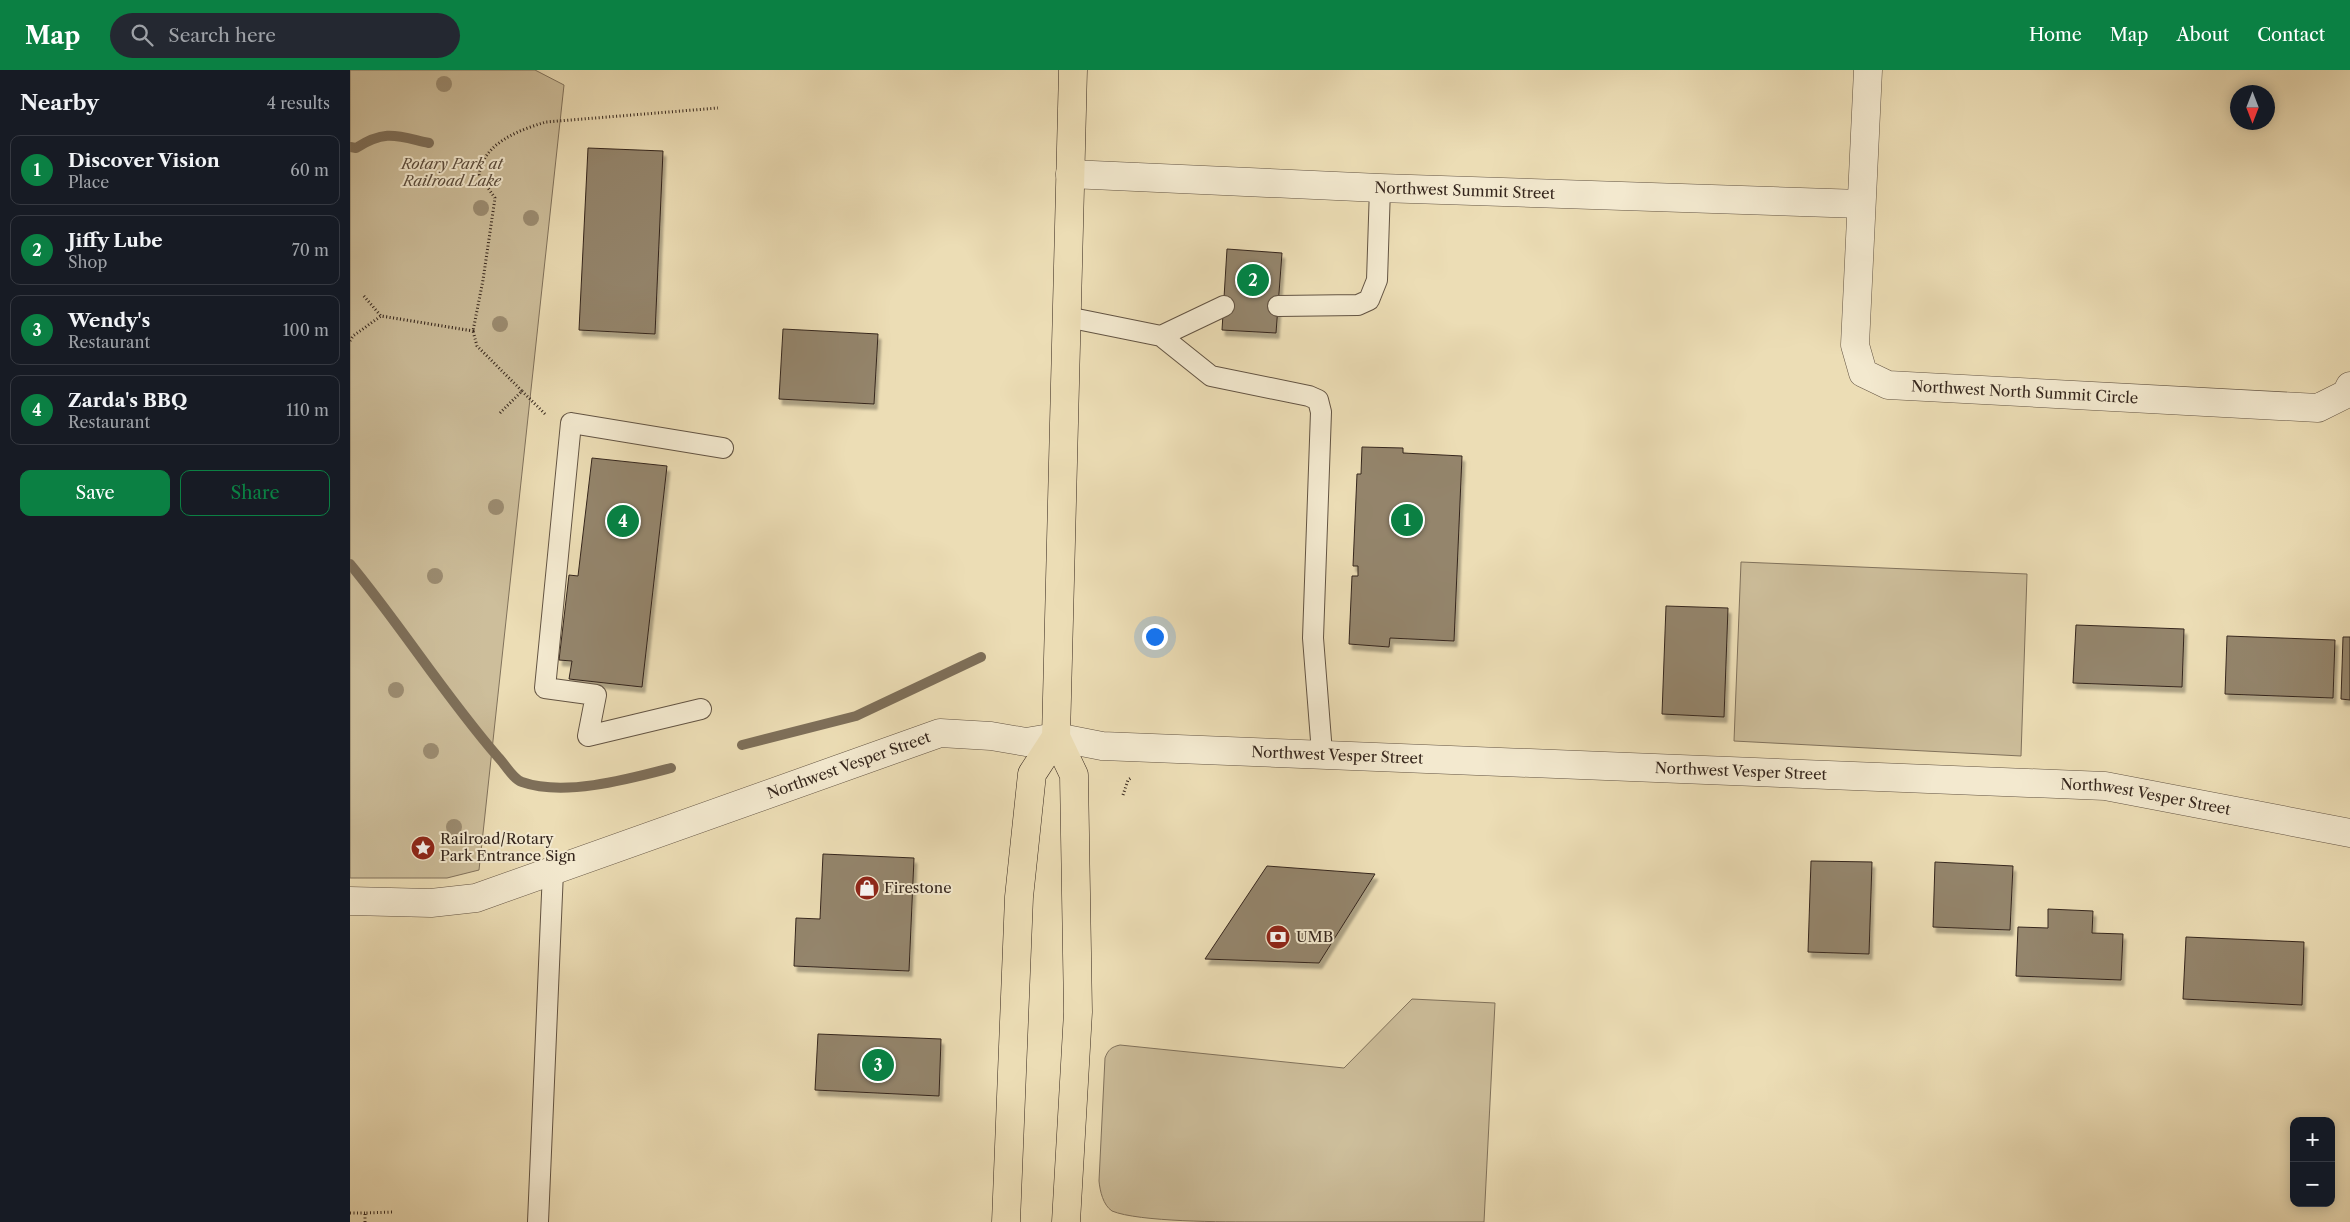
<!DOCTYPE html>
<meta charset="utf-8">
<style>
body{margin:0;font-family:"Libre Caslon Text",serif;background:#242831;color:#f1f3f6}
.controls{position:absolute;right:15px;bottom:15px;display:grid;overflow:hidden;border-radius:10px;box-shadow:0 2px 12px #0003}
.controls button{width:45px;height:45px;display:grid;place-items:center;padding:0;border:0;border-bottom:1px solid #363941;background:#171b24;color:#f1f3f6;font:25px sans-serif}
.compass{position:absolute;left:1880px;top:15px;width:45px;height:45px;border-radius:50%;background:#171b24;box-shadow:0 2px 12px #0003;rotate:180deg}
.you{position:absolute;left:804px;top:566px;width:18px;height:18px;margin:-12px;border:4px solid #fff;border-radius:50%;background:#1a73e8;box-shadow:0 0 0 8px #1a73e833}
.badge{display:grid;place-items:center;width:32px;height:32px;border-radius:50%;background:#0b8043;color:#fff;font-size:16px;font-weight:700}
.pin{position:absolute;translate:-50% -50%;border:2px solid #fff;box-shadow:0 1px 5px #0006}
.list{margin:0;padding:0;list-style:none}
h2{display:flex;justify-content:space-between;align-items:center;height:65px;margin:0;padding:0 20px;font-size:21px}
h2 small{font-size:16px;font-weight:400;color:#9ea1a6}
.list li{display:grid;grid-template-columns:32px 1fr auto;gap:15px;align-items:center;box-sizing:border-box;height:70px;margin:0 10px 10px;padding:0 10px;border:1px solid #363941;border-radius:10px}
.list b{display:block;font-size:19px;white-space:nowrap}
.list p{margin:0;font-size:16px;white-space:nowrap;color:#9ea1a6}
.list em{font-size:16px;font-style:normal;color:#9ea1a6}
.actions{display:flex;gap:10px;padding:15px 20px}
.actions a{flex:1;padding:11px 0;border:1px solid #0b8043;border-radius:10px;text-align:center;font-size:18px;color:#0b8043}
.actions .main{background:#0b8043;color:#fff}
.icon{flex:none;width:28px;height:28px;fill:none;stroke:currentColor;stroke-width:2;stroke-linecap:round;stroke-linejoin:round}
.map{position:relative;flex:none;width:2000px;height:1152px;overflow:hidden}
header{display:flex;align-items:center;gap:30px;box-sizing:border-box;height:70px;padding:0 25px;background:#0b8043;color:#fff}
header strong{font-size:24px}
nav{display:flex;gap:28px;margin-inline-start:auto;font-size:18px}
.search{width:350px;height:45px;background:#242831;display:flex;align-items:center;gap:12px;box-sizing:border-box;padding:0 18px;border-radius:28px;color:#9ea1a6;font-size:19px}
main{display:flex}
aside{flex:1;background:#171b24}
.map>svg:first-child{display:block}
.green{fill:#cdbe9b;stroke:#81725c}
.lines{fill:none;stroke-linecap:round;stroke-linejoin:round}
.stream{stroke:#7e6f59;stroke-width:10}
.building{fill:#94856c;stroke:#35261d;filter:url(#shadow)}
.service-casing{stroke:#635443;stroke-width:22}
.minor-casing{stroke:#635443;stroke-width:29}
.primary-casing{stroke:#35261d;stroke-width:29}
.path{stroke:#35261d;stroke-width:3;stroke-dasharray:1 2.5;stroke-linecap:butt}
.service{stroke:#f3e9cf;stroke-width:20}
.minor{stroke:#f3e9cf;stroke-width:28}
.primary{stroke:#ecddb5;stroke-width:28}
.tree{fill:#9c8d72}
.labels{text-anchor:middle;stroke-width:4;stroke-linejoin:round;paint-order:stroke}
.park-label{font-size:15px;font-style:italic;fill:#5b4c3c;stroke:#f3e9cf}
.street-label{font-size:15px;fill:#35261d;stroke:#f3e9cf}
.poi-label{font-size:15px;fill:#35261d;stroke:#f3e9cf;text-anchor:start}
</style>
<header>
<strong>Map</strong>
<div class="search"><svg class="icon" aria-label="search" viewBox="0 0 24 24"><circle cx="10" cy="10" r="6"/><path d="M15 15l6 6"/></svg>Search here</div>
<nav><a>Home</a><a>Map</a><a>About</a><a>Contact</a></nav>
</header>
<main>
<aside>
<h2>Nearby<small>4 results</small></h2>
<ul class="list">
<li><span class="badge">1</span><div><b>Discover Vision</b><p>Place</p></div><em>60 m</em></li>
<li><span class="badge">2</span><div><b>Jiffy Lube</b><p>Shop</p></div><em>70 m</em></li>
<li><span class="badge">3</span><div><b>Wendy's</b><p>Restaurant</p></div><em>100 m</em></li>
<li><span class="badge">4</span><div><b>Zarda's BBQ</b><p>Restaurant</p></div><em>110 m</em></li>
</ul>
<div class="actions"><a class="main">Save</a><a>Share</a></div>
</aside>
<div class="map">
<svg width="2000" height="1152" viewBox="0 0 2000 1152">
<defs>
<filter id="shadow"><feDropShadow dx="3" dy="5.5" stdDeviation="1" flood-color="#0004"/></filter>
</defs>
<rect width="100%" height="100%" fill="#ecddb5"/>
<filter id="stains"><feTurbulence type="fractalNoise" baseFrequency=".004" numOctaves="4"/><feColorMatrix values="0 0 0 0 .2 0 0 0 0 .09 0 0 0 0 .02 0 0 0 .5 -.17"/></filter>
<radialGradient id="worn" r=".72"><stop offset=".6" stop-color="#630" stop-opacity="0"/><stop offset="1" stop-color="#630" stop-opacity=".3"/></radialGradient>
<path class="green" d="M0 0H185L214 15 129 800 97 808H0Z
M1391 492 1677 504 1671 686 1384 671Z
M1062 929 1145 933 1134 1152C1059 1152 984 1152 909 1152 876 1152 788 1152 762 1141 753 1135 750 1121 749 1111L755 988C758 980 761 977 770 975L994 998Z"/>
<g class="lines">
<path class="stream" d="M0 77 6 78C36 59 47 66 79 73
M0 494C52 557 95 626 148 687 155 694 163 709 172 712 214 727 279 709 321 698
M392 675 506 646 631 587"/>
</g>
<path class="building" d="M238 78 313 81 305 264 229 260Z
M877 179 932 183 926 263 872 260Z
M433 259 528 264 524 334 429 329Z
M1012 377 1053 378V383L1112 386 1104 571 1040 568 1039 577 999 574 1002 506H1008V496H1003L1007 404H1011Z
M242 388 317 396 292 617 219 609 222 591 209 590 219 505 228 506Z
M1316 536 1378 538 1374 647 1312 644Z
M1726 555 1834 559 1832 617 1723 613Z
M1877 566 1985 570 1983 628 1875 624Z
M1993 567H2000V630L1991 629Z
M473 784 564 788 559 901 444 896 446 848 470 849Z
M1461 791 1522 792 1519 884 1458 882Z
M1585 792 1663 796 1660 860 1583 857Z
M917 796 1025 804 969 893 855 889Z
M1698 839 1743 841 1742 863 1773 864 1771 910 1666 906 1668 857 1698 858Z
M1836 867 1954 872 1952 935 1833 929Z
M468 964 591 969 589 1026 465 1020Z"/>
<g class="lines">
<defs>
<path id="service" d="M928 236 1008 235 1019 230 1027 210 1030 118
M717 247 811 266 861 306 959 326 968 330 971 342 963 568 972 683
M811 266 874 236
M351 639 238 666 246 625 195 618 221 353 373 378
M188 1152 203 801"/>
<g id="minor">
<path id="s1" d="M1518 0 1505 275 1513 303 1538 315 1968 338 1996 324 2000 316"/>
<path id="s2" d="M720 104 1030 118 1511 134"/>
<path id="s3" d="M0 831 81 833 126 828 590 663 641 666 676 672 706 667 752 676 1755 716 2000 763"/>
</g>
<path id="primary" d="M656 1152 669 827 682 704 706 667
M716 1152 728 942 724 705 706 667 723 0"/>
</defs>
<use href="#service" class="service-casing"/>
<use href="#minor" class="minor-casing"/>
<use href="#primary" class="primary-casing"/>
<path class="path" d="M0 271 3 266 31 246 123 261 31 246 13 225
M172 321 196 345
M150 343 172 321 127 276 123 261 133 210 145 128 129 105C133 73 169 60 196 52L368 38
M773 725 778 710 781 708
M0 1143H15
M15 1152V1143L44 1142"/>
<use href="#service" class="service"/>
<use href="#minor" class="minor"/>
<use href="#primary" class="primary"/>
</g>
<g class="tree">
<circle cx="94" cy="14" r="8"/>
<circle cx="131" cy="138" r="8"/>
<circle cx="181" cy="148" r="8"/>
<circle cx="150" cy="254" r="8"/>
<circle cx="146" cy="437" r="8"/>
<circle cx="85" cy="506" r="8"/>
<circle cx="46" cy="620" r="8"/>
<circle cx="81" cy="681" r="8"/>
<circle cx="104" cy="757" r="8"/>
</g>
<defs>
<symbol id="sight-disc" viewBox="-11 -11 22 22"><circle r="9.5" fill="#8f2418" stroke="#f3e9cf"/><path d="M0-6L1.8-2.2L6-1.7L2.9 1.2L3.7 5.4L0 3.3L-3.7 5.4L-2.9 1.2L-6-1.7L-1.8-2.2Z" fill="#fff"/></symbol>
<symbol id="shop-disc" viewBox="-11 -11 22 22"><circle r="9.5" fill="#8f2418" stroke="#f3e9cf"/><path d="M-5-2.5h2.3a2.7 3.5 0 0 1 5.4 0H5L5.5 6h-11ZM-1.5-2.5h3a1.5 2.3 0 0 0-3 0Z" fill="#fff"/></symbol>
<symbol id="bank-disc" viewBox="-11 -11 22 22"><circle r="9.5" fill="#8f2418" stroke="#f3e9cf"/><path d="M-6-4H6V4H-6ZM0-2.3a2.3 2.3 0 1 0 0 4.6a2.3 2.3 0 1 0 0-4.6Z" fill="#fff"/></symbol>
</defs>
<g fill-rule="evenodd">
<use href="#sight-disc" x="59" y="764" width="28" height="28"/>
<use href="#shop-disc" x="503" y="804" width="28" height="28"/>
<use href="#bank-disc" x="914" y="853" width="28" height="28"/>
</g>
<g class="labels">
<g class="park-label">
<text x="102" y="99">Rotary Park at<tspan x="102" dy="17">Railroad Lake</tspan></text>
</g>
<g class="street-label">
<text dy="5" stroke="none"><textPath href="#s2" startOffset="395">Northwest Summit Street</textPath></text>
<text dy="5" stroke="none"><textPath href="#s1" startOffset="469">Northwest North Summit Circle</textPath></text>
<text dy="5" stroke="none"><textPath href="#s3" startOffset="1018">Northwest Vesper Street</textPath></text>
<text dy="5" stroke="none"><textPath href="#s3" startOffset="522">Northwest Vesper Street</textPath></text>
<text dy="5" stroke="none"><textPath href="#s3" startOffset="1422">Northwest Vesper Street</textPath></text>
<text dy="5" stroke="none"><textPath href="#s3" startOffset="1828">Northwest Vesper Street</textPath></text>
</g>
<g class="poi-label">
<text x="90" y="774">Railroad/Rotary<tspan x="90" dy="17">Park Entrance Sign</tspan></text>
<text x="534" y="823">Firestone</text>
<text x="946" y="872">UMB</text>
</g>
</g>
<rect width="100%" height="100%" filter="url(#stains)"/>
<rect width="100%" height="100%" fill="url(#worn)"/>
</svg>
<div class="controls">
<button>+</button>
<button>−</button>
</div>
<svg class="compass" viewBox="-18 -18 36 36"><path d="M0-13l5 13h-10z" fill="#e53935"/><path d="M0 13l5-13h-10z" fill="#9ea1a6"/></svg>
<div class="you"></div>
<div class="pin badge" style="left:1057px;top:450px">1</div>
<div class="pin badge" style="left:903px;top:210px">2</div>
<div class="pin badge" style="left:528px;top:995px">3</div>
<div class="pin badge" style="left:273px;top:451px">4</div>
</div>
</main>
